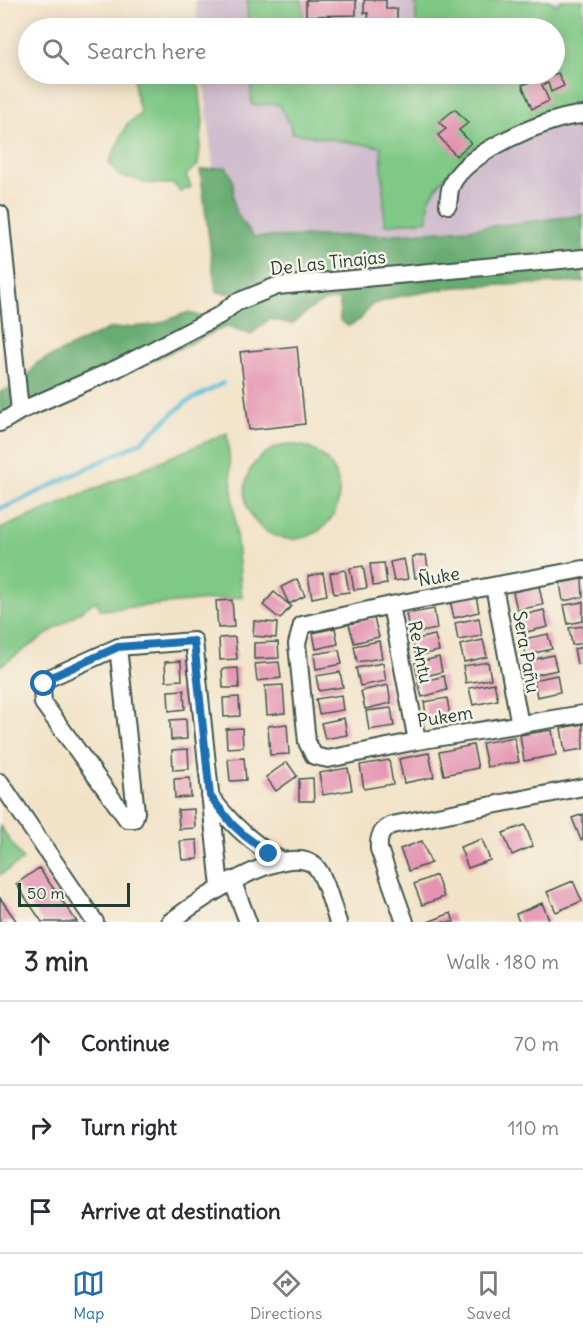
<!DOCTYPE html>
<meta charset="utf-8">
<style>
body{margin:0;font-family:Delius,sans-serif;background:#f2f2f3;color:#2b2b33}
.scale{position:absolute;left:18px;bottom:15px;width:112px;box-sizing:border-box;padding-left:6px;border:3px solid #1f3d34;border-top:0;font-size:16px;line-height:21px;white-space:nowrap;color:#1f3d34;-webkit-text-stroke:4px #f7f3e8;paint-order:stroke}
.stop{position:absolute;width:18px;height:18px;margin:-14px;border:4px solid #1f6fb2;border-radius:50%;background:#fff}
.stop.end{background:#1f6fb2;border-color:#fff;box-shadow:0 2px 6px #0008}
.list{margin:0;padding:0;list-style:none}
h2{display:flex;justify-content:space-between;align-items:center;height:78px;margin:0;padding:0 24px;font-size:26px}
h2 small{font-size:20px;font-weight:400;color:#7c7c81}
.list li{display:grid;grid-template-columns:39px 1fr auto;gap:18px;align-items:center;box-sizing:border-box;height:84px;padding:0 24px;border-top:2px solid #e1e1e2}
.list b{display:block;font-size:22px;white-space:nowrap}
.list em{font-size:20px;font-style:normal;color:#7c7c81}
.icon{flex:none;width:33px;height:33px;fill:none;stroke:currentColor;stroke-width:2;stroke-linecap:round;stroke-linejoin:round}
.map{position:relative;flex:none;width:583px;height:922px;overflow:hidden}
.search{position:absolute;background:#fff;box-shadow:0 3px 15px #0003;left:18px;right:18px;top:18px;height:66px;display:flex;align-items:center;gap:15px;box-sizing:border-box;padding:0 21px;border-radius:33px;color:#7c7c81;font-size:22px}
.sheet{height:330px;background:#fff}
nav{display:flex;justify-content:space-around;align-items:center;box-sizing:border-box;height:84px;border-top:2px solid #e1e1e2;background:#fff;font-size:16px;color:#7c7c81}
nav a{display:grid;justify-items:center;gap:3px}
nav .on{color:#1f6fb2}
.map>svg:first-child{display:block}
.industrial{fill:#d0bdcd}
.green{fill:#7fc885;stroke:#4f825c;stroke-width:1.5}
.forest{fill:#67ac72;stroke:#437453;stroke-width:1.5}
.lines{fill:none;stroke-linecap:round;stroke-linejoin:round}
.stream{stroke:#58bad7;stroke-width:4.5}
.building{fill:#e493b1}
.street-casing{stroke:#3f564a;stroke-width:20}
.street{stroke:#fff;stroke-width:16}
.route{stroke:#1f6fb2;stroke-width:8}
.labels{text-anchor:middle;stroke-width:5;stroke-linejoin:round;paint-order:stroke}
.street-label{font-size:18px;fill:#1f3d34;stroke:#f7f3e8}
</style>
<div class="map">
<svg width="583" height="922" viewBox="0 0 583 922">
<rect width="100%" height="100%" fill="#f7f3e8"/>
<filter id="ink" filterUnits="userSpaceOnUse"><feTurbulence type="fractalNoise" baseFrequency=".0167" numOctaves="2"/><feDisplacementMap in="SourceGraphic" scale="12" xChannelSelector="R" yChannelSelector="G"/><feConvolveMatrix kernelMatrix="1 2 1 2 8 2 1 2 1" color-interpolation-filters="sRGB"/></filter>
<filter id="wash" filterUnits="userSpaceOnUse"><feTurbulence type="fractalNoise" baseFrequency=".008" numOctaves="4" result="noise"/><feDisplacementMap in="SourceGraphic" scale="24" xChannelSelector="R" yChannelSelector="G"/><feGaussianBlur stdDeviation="1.35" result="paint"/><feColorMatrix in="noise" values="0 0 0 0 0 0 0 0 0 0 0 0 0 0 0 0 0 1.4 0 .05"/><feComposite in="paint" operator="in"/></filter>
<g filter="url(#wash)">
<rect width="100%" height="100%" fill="#f2e3c8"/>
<path class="industrial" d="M195 0H583V237L224 272 203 74H554V28H198Z"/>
<path class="green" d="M247 0H302L304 24 365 23V28H248Z
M416 0H549L557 6 561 0H583V107H571L539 116 471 149 441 181 429 199 428 220 385 225 381 147 292 133 290 125 279 104 252 105 250 74H554V28H416Z
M133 74H158L176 78 188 74 199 85 203 121 198 165 186 175 191 187 180 192 174 184 143 183 136 179 119 176 109 163 127 124 141 114 136 97Z
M227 433 242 597 101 610 96 601 0 666V529Z
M245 492a47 47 0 1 1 94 0a47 47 0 1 1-94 0Z
M0 826 23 860 0 875Z"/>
<path class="forest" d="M226 167C238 186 231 186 234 204 236 217 247 228 254 237L384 235 469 229 583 215V282L456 287 396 297 371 305 360 320 348 326 340 320V300C319 298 307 312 292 324L269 319 251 335 227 326 14 424 0 423V392L21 384 37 363 108 329 154 325 189 312 211 321 251 295 216 292 200 170Z"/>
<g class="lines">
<path class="stream" d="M0 508 11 505 141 442 185 403 223 383"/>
</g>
<g id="blocks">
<path class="building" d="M306 0H356V15L306 16Z
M364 0H386V9H397V28H369L368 13H364Z
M558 73 564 86 551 92 548 83 542 85 549 101 532 109 522 85 530 82 526 74H549L550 76Z
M455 109 468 123 459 130 471 143 456 156 438 135 446 129 439 122Z
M297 346 305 424 249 430 240 352Z
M426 555 429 575 415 578 412 557Z
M404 559 408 579 394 581 390 562Z
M384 563 387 584 373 586 370 564Z
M363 566 367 588 354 590 350 568Z
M345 570 349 592 334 594 330 573Z
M323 573 327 595 312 598 308 576Z
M297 579 305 596 289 604 281 587Z
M582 579 583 597 563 601 560 583Z
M539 586 543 605 517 610 513 592Z
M274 592 291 606 280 619 263 605Z
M476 595 479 612 454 618 450 600Z
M232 600 234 627 218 628 216 601Z
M583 602V621L568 624 564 605Z
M434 609 437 629 410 634 406 614Z
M544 610 548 627 522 633 518 616Z
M374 618 379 637 354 643 349 624Z
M479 618 482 636 458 640 455 623Z
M254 621 277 623 276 638 253 636Z
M583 626V643L572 645 569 628Z
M335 628 338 644 316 649 313 633Z
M548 634 552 649 526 655 523 639Z
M435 635 439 651 416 656 412 640Z
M235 637 237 659 220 660 219 638Z
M483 640 487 657 464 662 460 645Z
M379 641 382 658 357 662 354 646Z
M278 642 279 658 254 659V643Z
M583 647V663L577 664 574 649Z
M339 650 342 664 316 669 314 654Z
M553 655 557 670 530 676 527 661Z
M439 657 442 672 418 678 415 663Z
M181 661 182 680 166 681 165 662Z
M279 662 281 678 257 681 255 664Z
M488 662 491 679 466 683 463 666Z
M383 663 386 681 360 686 356 668Z
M238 668 239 688H223L222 669Z
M340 672 343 687 319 691 316 676Z
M557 675 560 692 537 697 534 680Z
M444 676 447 690 422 697 418 683Z
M494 683 498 700 473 705 469 688Z
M283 685 285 713 267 715 265 686Z
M388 685 391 703 365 709 361 691Z
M184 690 185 709 169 711 168 691Z
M341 695 343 710 319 714 316 699Z
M239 697 240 716 224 717 223 698Z
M447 698 450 716 427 720 424 702Z
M391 708 394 726 369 730 366 711Z
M344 718 347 735 325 739 321 723Z
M186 719 187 739 171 740 170 720Z
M287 724 289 754 270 755 268 726Z
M583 724V749L565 752 561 728Z
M242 728 243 747 227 748 226 729Z
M552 730 556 755 524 761 520 735Z
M514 737 519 762 487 767 482 743Z
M473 745 478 768 444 775 439 752Z
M188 749 189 769 173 770 172 750Z
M429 753 434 777 404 783 399 759Z
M244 758 246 780 230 781 228 759Z
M389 760 393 784 364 789 360 765Z
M287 762 297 776 276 791 266 777Z
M348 768 352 790 323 795 319 773Z
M190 778 191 797 175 798 174 779Z
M313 778 314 801H299V779Z
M194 809 195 828 179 829 178 810Z
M583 814V839L581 840 572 818Z
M525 825 533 846 512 855 503 833Z
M482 839 490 860 468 868 460 847Z
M197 840 198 859 182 860 180 841Z
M422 841 431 863 409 871 400 849Z
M39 868 77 922H42L16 884Z
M436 875 444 897 422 905 414 884Z
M573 881 582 901 556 912 547 892Z
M0 898 17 922H0Z
M542 903 550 922H519L516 914Z
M451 913 454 922H428Z"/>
</g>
</g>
<g filter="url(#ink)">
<use href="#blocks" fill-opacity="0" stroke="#3f564a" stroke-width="1.5"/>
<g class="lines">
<defs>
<path id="street" d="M448 205C449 199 449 191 451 186 464 153 549 116 583 115
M0 214 20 411
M0 423 20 411 118 368 220 315 235 303 277 286 583 258
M583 569 391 605 302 625 297 644 307 742 314 756 328 759 417 741 583 714
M494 586 520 725
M391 605 417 741
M118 647 136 812 134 819H127L43 703 42 688 47 679 118 647 194 641 220 887
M0 782 95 922
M210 796C230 824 253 844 282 861
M232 880 248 922
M170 922C195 903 286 840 315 866 325 875 333 909 338 922
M405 922 379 849C378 837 381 830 392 825L583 787"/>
</defs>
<use href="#street" class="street-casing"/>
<use href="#street" class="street"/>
</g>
</g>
<g class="lines" filter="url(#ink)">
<path class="route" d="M44 684 47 679 118 647 194 641 210 796 232 824 245 836 269 854"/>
</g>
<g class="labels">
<g class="street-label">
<text transform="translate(328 263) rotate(-6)" y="6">De Las Tinajas</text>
<text transform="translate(439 577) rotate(-10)" y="6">Ñuke</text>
<text transform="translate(420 652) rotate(79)" y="6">Re Antu</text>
<text transform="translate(526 652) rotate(80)" y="6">Sera Pañu</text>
<text transform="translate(445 717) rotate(-9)" y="6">Pukem</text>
</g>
</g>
</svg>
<div class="scale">50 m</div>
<div class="stop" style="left:44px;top:684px"></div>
<div class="stop end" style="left:269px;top:854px"></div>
<div class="search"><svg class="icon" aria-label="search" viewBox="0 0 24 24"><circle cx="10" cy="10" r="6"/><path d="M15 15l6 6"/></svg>Search here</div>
</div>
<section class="sheet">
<h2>3 min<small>Walk · 180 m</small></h2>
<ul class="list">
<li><svg class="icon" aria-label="ahead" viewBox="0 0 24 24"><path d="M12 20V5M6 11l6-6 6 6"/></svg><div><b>Continue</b></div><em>70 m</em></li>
<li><svg class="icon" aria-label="right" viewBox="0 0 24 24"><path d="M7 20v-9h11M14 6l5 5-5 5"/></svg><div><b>Turn right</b></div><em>110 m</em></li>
<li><svg class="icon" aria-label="arrive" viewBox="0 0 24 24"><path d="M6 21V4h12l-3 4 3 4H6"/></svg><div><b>Arrive at destination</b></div></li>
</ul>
</section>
<nav>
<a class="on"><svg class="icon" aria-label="map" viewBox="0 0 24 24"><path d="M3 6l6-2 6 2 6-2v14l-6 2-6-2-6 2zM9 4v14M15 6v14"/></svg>Map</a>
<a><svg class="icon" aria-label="directions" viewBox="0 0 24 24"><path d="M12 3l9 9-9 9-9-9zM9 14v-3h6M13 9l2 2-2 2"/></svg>Directions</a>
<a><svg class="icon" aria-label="saved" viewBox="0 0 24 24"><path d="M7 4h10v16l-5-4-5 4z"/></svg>Saved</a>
</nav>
